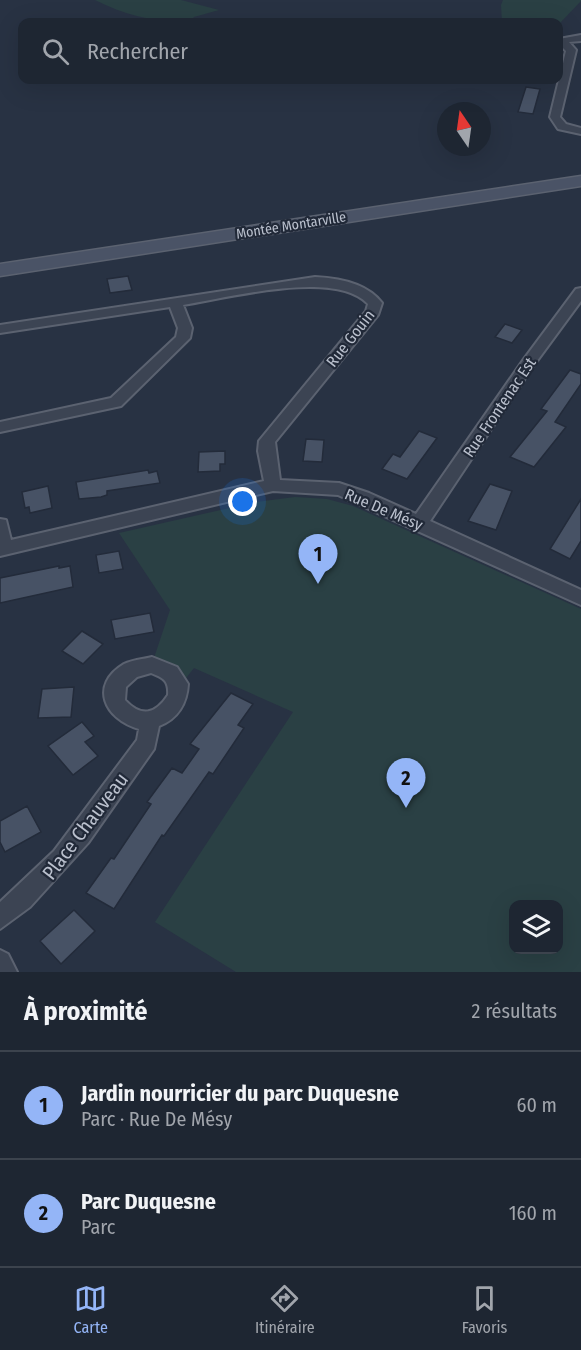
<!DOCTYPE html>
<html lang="fr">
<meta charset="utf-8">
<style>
body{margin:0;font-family:"Fira Sans Condensed",sans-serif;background:#2b323e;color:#f1f3f6}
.controls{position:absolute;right:18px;bottom:18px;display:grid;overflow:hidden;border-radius:12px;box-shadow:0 6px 24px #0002}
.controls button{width:54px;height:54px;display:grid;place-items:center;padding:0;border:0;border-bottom:2px solid #3c434d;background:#1e2632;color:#f1f3f6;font:30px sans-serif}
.compass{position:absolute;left:437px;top:102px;width:54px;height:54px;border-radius:50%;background:#1e2632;box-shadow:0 6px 24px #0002;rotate:347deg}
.you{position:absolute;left:243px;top:502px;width:21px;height:21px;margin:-15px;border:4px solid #fff;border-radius:50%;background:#1a73e8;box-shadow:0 0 0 9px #1a73e833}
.badge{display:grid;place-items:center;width:39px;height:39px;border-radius:50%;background:#94b5f7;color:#111;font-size:20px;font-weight:700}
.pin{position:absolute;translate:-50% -50px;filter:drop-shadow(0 2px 3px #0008)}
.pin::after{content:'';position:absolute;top:32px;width:21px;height:18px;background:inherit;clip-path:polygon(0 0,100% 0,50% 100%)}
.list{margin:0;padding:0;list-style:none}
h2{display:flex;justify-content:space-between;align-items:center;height:78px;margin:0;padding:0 24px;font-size:26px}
h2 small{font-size:20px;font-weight:400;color:#a1a5ac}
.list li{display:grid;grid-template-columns:39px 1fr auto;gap:18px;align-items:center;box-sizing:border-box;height:108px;padding:0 24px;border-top:2px solid #3c434d}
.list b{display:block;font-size:22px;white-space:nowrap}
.list p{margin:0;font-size:20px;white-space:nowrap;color:#a1a5ac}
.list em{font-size:20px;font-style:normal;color:#a1a5ac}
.icon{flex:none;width:33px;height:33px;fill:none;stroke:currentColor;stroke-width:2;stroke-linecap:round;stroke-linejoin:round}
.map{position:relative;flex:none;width:581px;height:972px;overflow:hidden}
.search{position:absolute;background:#1e2632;box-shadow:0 6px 24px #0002;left:18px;right:18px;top:18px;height:66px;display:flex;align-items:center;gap:15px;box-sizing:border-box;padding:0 21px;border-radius:12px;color:#a1a5ac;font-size:22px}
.sheet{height:294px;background:#1e2632}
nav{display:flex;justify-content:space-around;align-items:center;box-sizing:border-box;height:84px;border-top:2px solid #3c434d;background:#1e2632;font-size:16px;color:#a1a5ac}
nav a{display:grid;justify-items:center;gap:3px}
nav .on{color:#94b5f7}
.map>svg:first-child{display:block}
.green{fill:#2a4044;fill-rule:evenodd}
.building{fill:#475265;stroke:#232b3a;stroke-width:1.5}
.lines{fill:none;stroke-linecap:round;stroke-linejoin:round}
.street-casing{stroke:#5b6270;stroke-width:4}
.secondary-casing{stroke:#5b6270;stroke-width:3}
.street{fill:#3c4453;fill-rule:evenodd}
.secondary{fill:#4a5366;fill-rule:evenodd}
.labels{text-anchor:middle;stroke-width:4.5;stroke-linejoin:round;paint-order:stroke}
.far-street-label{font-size:14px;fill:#bac0cd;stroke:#212938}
.street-label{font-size:16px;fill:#bac0cd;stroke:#212938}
.near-street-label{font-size:20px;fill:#bac0cd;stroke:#212938}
</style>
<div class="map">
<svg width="581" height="972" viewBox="0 0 581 972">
<rect width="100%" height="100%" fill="#283243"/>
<path class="green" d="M95 0H181L219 10 194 17 189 22C155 23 125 15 95 0Z
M503 0H581V1L560 23 559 29 558 22H502L501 5Z
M295 497 327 499 353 506 581 609V972H236L155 922 293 712 194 668 186 678 173 664 154 658 170 610 119 533 256 502ZM514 904H558V950H514Z"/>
<path class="building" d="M526 87 540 89 533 114 518 112Z
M128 276 132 290 110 293 107 279Z
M505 324 522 330 512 343 495 337Z
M570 370 581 374V384L555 422 566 427 534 467 510 457 547 411 541 409Z
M419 431 437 438 407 479 382 469 393 454 400 457Z
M306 439 324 440 322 462 303 461Z
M225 451V464H220V471L198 472 199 452Z
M148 470 149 473 157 471 160 483 107 491V495L101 497 79 499 76 482Z
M490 484 512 491 496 530 468 521Z
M48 486 52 508 30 513 29 507 25 508 22 492Z
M581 499V541L570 559 550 549Z
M119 551 123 569 99 573 96 555Z
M59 566V568L70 566 73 587 0 603V578Z
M150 613 154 632 115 639 111 620Z
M82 631 103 644 83 664 62 651Z
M74 687 71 717 38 718 42 689Z
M231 693 253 704 238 725 244 728 213 774 209 772 164 836 162 835 114 909 86 893 111 858 114 859 151 804 147 802 172 768 182 773 199 749 190 744Z
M82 722 94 736 85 742 98 756 73 775 48 746Z
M27 806 41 832 5 852 0 842V821Z
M74 910 95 931 61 964 40 941Z"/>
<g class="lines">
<defs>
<path id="street" d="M581 35V41L569 42 576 50 560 117 566 124 581 128V134L558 129 550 117 566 51 559 44V39Z
M315 277C338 278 367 283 382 303L378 315 275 442 280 480 339 483 369 493 416 514 524 359 576 289 581 288V301L534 365 430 521 581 590V605L338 495 273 491 0 556V519L6 520 11 540 264 481 258 451 259 441 366 311 368 304C335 269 228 298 183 305L192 328 190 338 121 406 0 432V422L111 398 176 337 178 328 170 307 0 333V325Z
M152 657 177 667 188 684C187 703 178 719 159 726L154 749 88 843 30 907 0 929V902L54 851 137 740 139 729C104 719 89 685 124 664 132 660 144 659 152 657ZM151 673C164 678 169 681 168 695 155 715 141 717 125 700L126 687 137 677Z
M0 950 8 954 17 972H0Z"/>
<path id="secondary" d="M581 176V186L0 276V264Z"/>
</defs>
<use href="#street" class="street-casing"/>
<use href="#secondary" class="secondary-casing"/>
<use href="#street" class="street"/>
<use href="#secondary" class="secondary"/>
</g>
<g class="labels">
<g class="far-street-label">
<text transform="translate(291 225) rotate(-9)" y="5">Montée Montarville</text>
</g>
<g class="street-label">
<text transform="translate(350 338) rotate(-52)" y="6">Rue Gouin</text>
<text transform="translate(499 407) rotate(-56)" y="6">Rue Frontenac Est</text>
<text transform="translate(384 509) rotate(23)" y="6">Rue De Mésy</text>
</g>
<g class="near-street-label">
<text transform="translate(85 826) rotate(-53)" y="7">Place Chauveau</text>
</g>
</g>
</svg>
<div class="controls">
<button><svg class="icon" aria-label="layers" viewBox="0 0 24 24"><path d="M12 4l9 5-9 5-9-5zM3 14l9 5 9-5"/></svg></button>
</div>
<svg class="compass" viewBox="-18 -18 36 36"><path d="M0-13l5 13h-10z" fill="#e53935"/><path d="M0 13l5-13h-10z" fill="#a1a5ac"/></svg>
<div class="you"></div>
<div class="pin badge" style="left:318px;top:584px">1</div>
<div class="pin badge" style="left:406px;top:808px">2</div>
<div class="search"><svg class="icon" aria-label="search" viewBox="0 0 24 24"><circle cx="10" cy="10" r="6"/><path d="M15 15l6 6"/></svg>Rechercher</div>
</div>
<section class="sheet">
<h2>À proximité<small>2 résultats</small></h2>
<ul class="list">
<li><span class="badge">1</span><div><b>Jardin nourricier du parc Duquesne</b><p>Parc · Rue De Mésy</p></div><em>60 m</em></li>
<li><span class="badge">2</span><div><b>Parc Duquesne</b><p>Parc</p></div><em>160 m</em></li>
</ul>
</section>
<nav>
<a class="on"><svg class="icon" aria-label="map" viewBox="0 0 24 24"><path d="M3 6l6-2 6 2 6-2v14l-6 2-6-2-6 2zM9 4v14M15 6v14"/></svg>Carte</a>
<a><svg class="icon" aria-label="directions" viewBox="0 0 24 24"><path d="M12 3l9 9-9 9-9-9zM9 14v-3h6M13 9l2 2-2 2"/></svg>Itinéraire</a>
<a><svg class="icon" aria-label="saved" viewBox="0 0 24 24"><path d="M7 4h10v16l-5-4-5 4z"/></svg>Favoris</a>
</nav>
